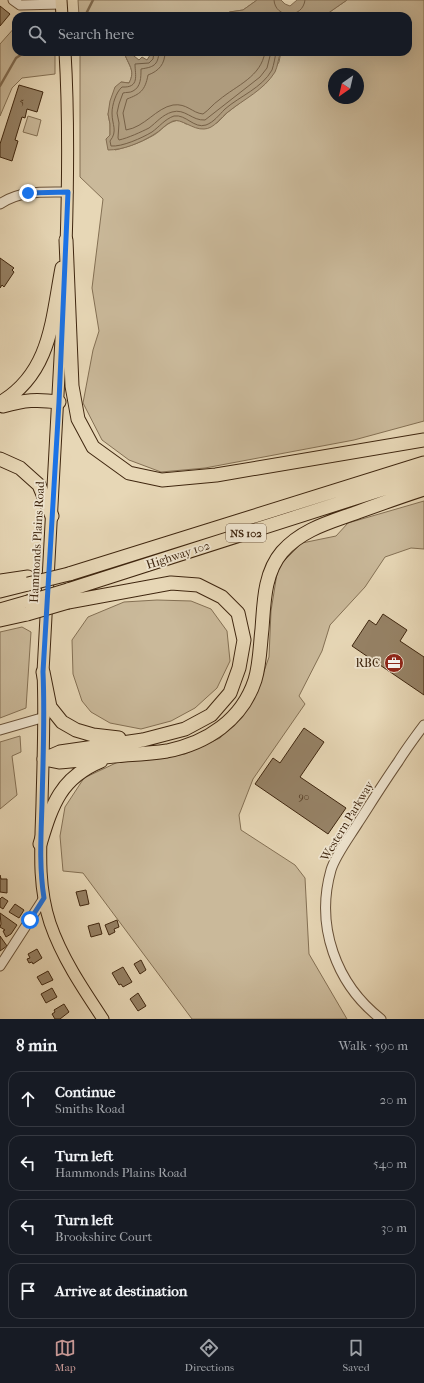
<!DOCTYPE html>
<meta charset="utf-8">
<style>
body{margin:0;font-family:"IM FELL French Canon",serif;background:#242831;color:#f1f3f6}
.compass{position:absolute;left:328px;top:68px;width:36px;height:36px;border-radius:50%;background:#171b24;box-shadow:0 4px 16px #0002;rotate:214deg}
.stop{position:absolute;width:12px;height:12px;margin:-9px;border:3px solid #1a73e8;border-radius:50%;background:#fff}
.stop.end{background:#1a73e8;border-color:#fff;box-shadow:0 1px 4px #0008}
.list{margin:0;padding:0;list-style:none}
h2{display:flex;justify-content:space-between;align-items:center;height:52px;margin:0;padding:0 16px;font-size:17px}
h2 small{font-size:13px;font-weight:400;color:#9ea1a6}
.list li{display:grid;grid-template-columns:26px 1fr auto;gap:12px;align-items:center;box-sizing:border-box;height:56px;margin:0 8px 8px;padding:0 8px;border:1px solid #363941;border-radius:12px}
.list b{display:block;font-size:15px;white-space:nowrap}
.list p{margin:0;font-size:13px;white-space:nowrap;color:#9ea1a6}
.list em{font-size:13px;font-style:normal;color:#9ea1a6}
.icon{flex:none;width:22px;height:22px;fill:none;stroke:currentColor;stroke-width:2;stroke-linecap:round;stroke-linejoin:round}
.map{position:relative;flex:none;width:424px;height:1019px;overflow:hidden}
.search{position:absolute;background:#171b24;box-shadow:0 4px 16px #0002;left:12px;right:12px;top:12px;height:44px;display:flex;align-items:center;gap:10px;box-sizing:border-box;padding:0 14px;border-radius:12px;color:#9ea1a6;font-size:15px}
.sheet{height:308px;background:#171b24}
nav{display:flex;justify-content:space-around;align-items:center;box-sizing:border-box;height:56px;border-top:1px solid #363941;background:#171b24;font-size:11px;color:#9ea1a6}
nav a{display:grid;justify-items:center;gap:2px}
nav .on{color:#c59692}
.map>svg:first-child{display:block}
.green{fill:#cab99a;stroke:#847054;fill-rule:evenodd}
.water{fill:#ae9b7d;stroke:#826c51}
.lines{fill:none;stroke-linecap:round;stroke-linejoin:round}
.shore{stroke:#766046;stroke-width:1}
.stream{stroke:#826c51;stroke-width:2.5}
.building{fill:#968266;stroke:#3f260f}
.minor-casing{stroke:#695239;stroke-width:11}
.major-casing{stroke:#3f260f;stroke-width:13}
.highway-casing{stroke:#3f260f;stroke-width:15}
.minor{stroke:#efe5d0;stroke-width:9}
.major{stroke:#e7d7b6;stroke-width:11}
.highway{stroke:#e7d7b6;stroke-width:13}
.highway-bridge-casing{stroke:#3f260f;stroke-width:15;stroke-linecap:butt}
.highway-bridge{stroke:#e7d7b6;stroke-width:13}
.route{stroke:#1a73e8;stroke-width:5}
.labels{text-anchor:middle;stroke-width:3.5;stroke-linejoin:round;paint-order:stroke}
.number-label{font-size:10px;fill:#553d25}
.shield{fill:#efe5d0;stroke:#745f49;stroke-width:1}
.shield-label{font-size:11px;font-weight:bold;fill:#3f260f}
.street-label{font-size:12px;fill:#3f260f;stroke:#efe5d0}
.poi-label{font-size:12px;fill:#3f260f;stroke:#efe5d0;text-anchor:end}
</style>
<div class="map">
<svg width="424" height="1019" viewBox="0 0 424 1019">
<rect width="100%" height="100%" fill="#e7d7b6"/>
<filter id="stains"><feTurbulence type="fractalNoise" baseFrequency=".005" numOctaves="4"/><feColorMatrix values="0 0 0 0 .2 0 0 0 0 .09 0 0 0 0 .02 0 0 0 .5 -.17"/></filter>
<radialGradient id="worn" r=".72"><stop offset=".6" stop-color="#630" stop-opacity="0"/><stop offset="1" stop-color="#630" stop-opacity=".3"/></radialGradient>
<path class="green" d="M78 0H257L243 10 230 12 228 16H79Z
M347 0H424V421L354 440 205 468 161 472 129 460 102 440 83 403 93 350 99 331 92 288 103 199 80 177V52H124C128 65 136 70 129 83L121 82 108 114 110 124V135L106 139 115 150C128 147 142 142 154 135 161 131 166 123 175 121 180 119 182 122 186 124L217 123 228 112 266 83 279 62 281 52H408V16H324ZM334 74H358V98H334Z
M16 26V52H55V74L22 78 12 88 0 116V44Z
M28 116 41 120 37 136 23 132Z
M424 501V549L411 548 385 557 365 587 330 625 322 651 299 696 305 704 253 779 239 815 241 830 295 865 305 878 309 954 347 1019H192L83 873 63 871 60 836 65 807 84 778 118 762 157 759 185 754 220 738 240 719 256 694 269 657 271 611 278 567 302 543 336 536 348 523Z
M157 600 191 601 211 609 227 631 230 661 217 688 195 708 171 721 141 729 110 723 91 712 82 701 73 674 72 640 88 617 124 602Z
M22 627 31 632 26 708 0 718V632Z
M20 736 21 752 12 756 17 795 0 809V742Z"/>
<path class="water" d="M257 0H281L285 4 290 6 297 0H347L324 16H228L229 12 243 10Z
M124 52H129L139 60 142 57 147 60 152 52 160 54 164 52H281C278 58 278 66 275 72 264 90 244 99 228 112 221 117 214 129 204 129 193 130 181 118 173 121 165 124 161 131 153 135 140 143 123 150 108 150L106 139 110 135V124L108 114 110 101 115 87 121 82 129 83C136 70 128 65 124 52Z"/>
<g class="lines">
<path class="shore" d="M274 0C275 19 303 19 305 0
M154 52 153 59 149 63 135 64C135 75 140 88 122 87 116 92 112 105 112 113 112 125 118 131 110 141L111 146C122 147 142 138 152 132 159 127 165 119 174 116 186 114 194 129 206 125 214 122 219 115 225 109 240 96 262 88 272 70 274 64 275 58 276 52
M159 52C158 66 153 67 141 69 141 77 141 87 133 91 130 93 126 92 123 93L119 104 117 113 119 123 118 138 119 140C128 138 141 132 149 128 157 122 162 115 172 112 185 108 192 121 205 120L260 77 267 68 271 52
M165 52C165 64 159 71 148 75 145 91 140 94 127 99L123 113 126 130C145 127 156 108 173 105 187 103 192 113 203 114 209 110 213 104 219 100 237 85 261 77 265 52"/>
<path class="stream" d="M85 16 93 0
M0 86 16 58 25 52"/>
</g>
<path class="building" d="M0 6 10 14 0 26Z
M19 85 43 92 37 112 27 109 25 118 22 117 15 140 18 141 12 161 0 157V144Z
M0 258 14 268 12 270 14 272 4 287 2 285 0 288Z
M383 614 407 630 400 641 424 657V695L352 646 369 620 376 625Z
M304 728 324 742 300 777 346 808 328 834 255 784 273 758 280 763Z
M0 875 1 879H7V893L0 892Z
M86 890 89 904 80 906 76 892Z
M2 897 8 901 3 909 0 907V899Z
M15 904 24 910 19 918 9 912Z
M0 913 17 925 11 934 6 937 3 931 5 930 0 927 1 924Z
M117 920 119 927 114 929 115 932 109 935 105 925Z
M99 923 102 934 91 937 88 926Z
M0 936 7 946 0 951Z
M37 949 42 958 33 964 32 962 29 963 27 959 30 958 28 954Z
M141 960 146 970 140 974 134 964Z
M123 967 132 982 123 987 121 984 119 985 112 973Z
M48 971 53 980 42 985 37 977Z
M52 988 57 997 46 1003 41 994Z
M138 993 146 1006 138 1011 130 999Z
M64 1004 69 1012 60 1019H55L52 1014 55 1012 54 1010Z"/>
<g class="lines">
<defs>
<path id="minor" d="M13 0 20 5 61 4
M0 204C20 190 44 192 68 192
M0 730 45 717
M0 966 44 898
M381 1019C336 984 315 926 331 870 335 856 350 836 358 823 371 803 384 782 398 762 406 749 415 737 424 725"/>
<path id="major" d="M61 0 62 16
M65 52C69 117 68 182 66 247
M63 302 43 672C45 716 43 759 42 803 41 843 37 884 50 923 62 958 83 989 103 1019"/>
<path id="highway" d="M66 240 72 386 78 419 93 447 129 473 162 480 216 475 424 440
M0 403C51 373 52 320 62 268
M3 406C25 400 36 399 59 402
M0 459 20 468 39 485 52 516
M69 574 424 463
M0 581 28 577
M68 590 424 476
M0 591 28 584
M0 610 28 602
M0 620 27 614
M43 672 50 707 62 722 76 730 93 735 119 738
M44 759 59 762C81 760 103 757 125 755 139 754 154 753 167 751 207 743 242 720 255 680 260 664 260 646 262 629 264 603 264 573 282 552 302 529 331 522 358 512 380 504 402 496 424 489
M44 759 60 752 143 740 185 729 211 715 230 693 239 668 244 640 238 613 222 597 198 585 171 583 68 602
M40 844C52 805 60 778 101 761"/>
</defs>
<use href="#minor" class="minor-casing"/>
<use href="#major" class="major-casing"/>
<use href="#highway" class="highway-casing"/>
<use href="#minor" class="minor"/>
<use href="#major" class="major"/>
<use href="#highway" class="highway"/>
<defs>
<path id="highway-bridge" d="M28 584 69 574
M28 602 68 590
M27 614 68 602"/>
</defs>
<use href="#highway-bridge" class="highway-bridge-casing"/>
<use href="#highway-bridge" class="highway-bridge"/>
</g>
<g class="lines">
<path class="route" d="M28 193 68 192 59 402 43 672C45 716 43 760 42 804 41 835 39 867 44 898L30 920"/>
</g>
<defs>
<symbol id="office-disc" viewBox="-11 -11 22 22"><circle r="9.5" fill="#8f2418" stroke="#efe5d0"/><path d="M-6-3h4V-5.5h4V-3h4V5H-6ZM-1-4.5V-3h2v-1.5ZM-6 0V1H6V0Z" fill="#fff"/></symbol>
</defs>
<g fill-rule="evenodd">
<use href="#office-disc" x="383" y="652" width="22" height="22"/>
</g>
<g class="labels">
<g class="number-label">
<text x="22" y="105">5</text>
<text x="304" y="800">90</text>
</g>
<rect class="shield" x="226" y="524" width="40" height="18" rx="3"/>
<g class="shield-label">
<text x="246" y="537">NS 102</text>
</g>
<g class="street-label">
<text transform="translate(37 542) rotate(-87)" y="4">Hammonds Plains Road</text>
<text transform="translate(178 555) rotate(-18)" y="4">Highway 102</text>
<text transform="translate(347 821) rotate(-59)" y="4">Western Parkway</text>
</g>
<g class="poi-label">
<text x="380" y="667">RBC</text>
</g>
</g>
<rect width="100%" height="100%" filter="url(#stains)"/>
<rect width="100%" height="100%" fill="url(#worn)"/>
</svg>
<svg class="compass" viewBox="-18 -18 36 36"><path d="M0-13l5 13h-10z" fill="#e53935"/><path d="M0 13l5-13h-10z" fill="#9ea1a6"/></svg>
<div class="stop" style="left:30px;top:920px"></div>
<div class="stop end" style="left:28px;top:193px"></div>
<div class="search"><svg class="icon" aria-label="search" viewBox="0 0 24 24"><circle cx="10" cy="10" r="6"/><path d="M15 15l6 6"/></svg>Search here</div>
</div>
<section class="sheet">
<h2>8 min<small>Walk · 590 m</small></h2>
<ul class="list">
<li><svg class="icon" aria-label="ahead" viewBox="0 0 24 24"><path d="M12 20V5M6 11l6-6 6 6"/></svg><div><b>Continue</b><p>Smiths Road</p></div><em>20 m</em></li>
<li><svg class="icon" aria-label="left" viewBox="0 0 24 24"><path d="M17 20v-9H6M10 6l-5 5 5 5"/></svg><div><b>Turn left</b><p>Hammonds Plains Road</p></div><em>540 m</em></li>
<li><svg class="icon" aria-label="left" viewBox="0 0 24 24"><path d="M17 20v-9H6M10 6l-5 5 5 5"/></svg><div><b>Turn left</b><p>Brookshire Court</p></div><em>30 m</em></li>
<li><svg class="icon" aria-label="arrive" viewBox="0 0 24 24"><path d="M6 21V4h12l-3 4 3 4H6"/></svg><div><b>Arrive at destination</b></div></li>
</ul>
</section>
<nav>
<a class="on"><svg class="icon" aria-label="map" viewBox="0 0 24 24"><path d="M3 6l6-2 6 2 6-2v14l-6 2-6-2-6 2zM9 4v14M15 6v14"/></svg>Map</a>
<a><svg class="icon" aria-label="directions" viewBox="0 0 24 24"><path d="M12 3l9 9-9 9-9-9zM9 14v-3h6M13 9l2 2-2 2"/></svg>Directions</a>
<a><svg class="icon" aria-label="saved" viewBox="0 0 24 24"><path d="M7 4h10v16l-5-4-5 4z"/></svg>Saved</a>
</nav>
